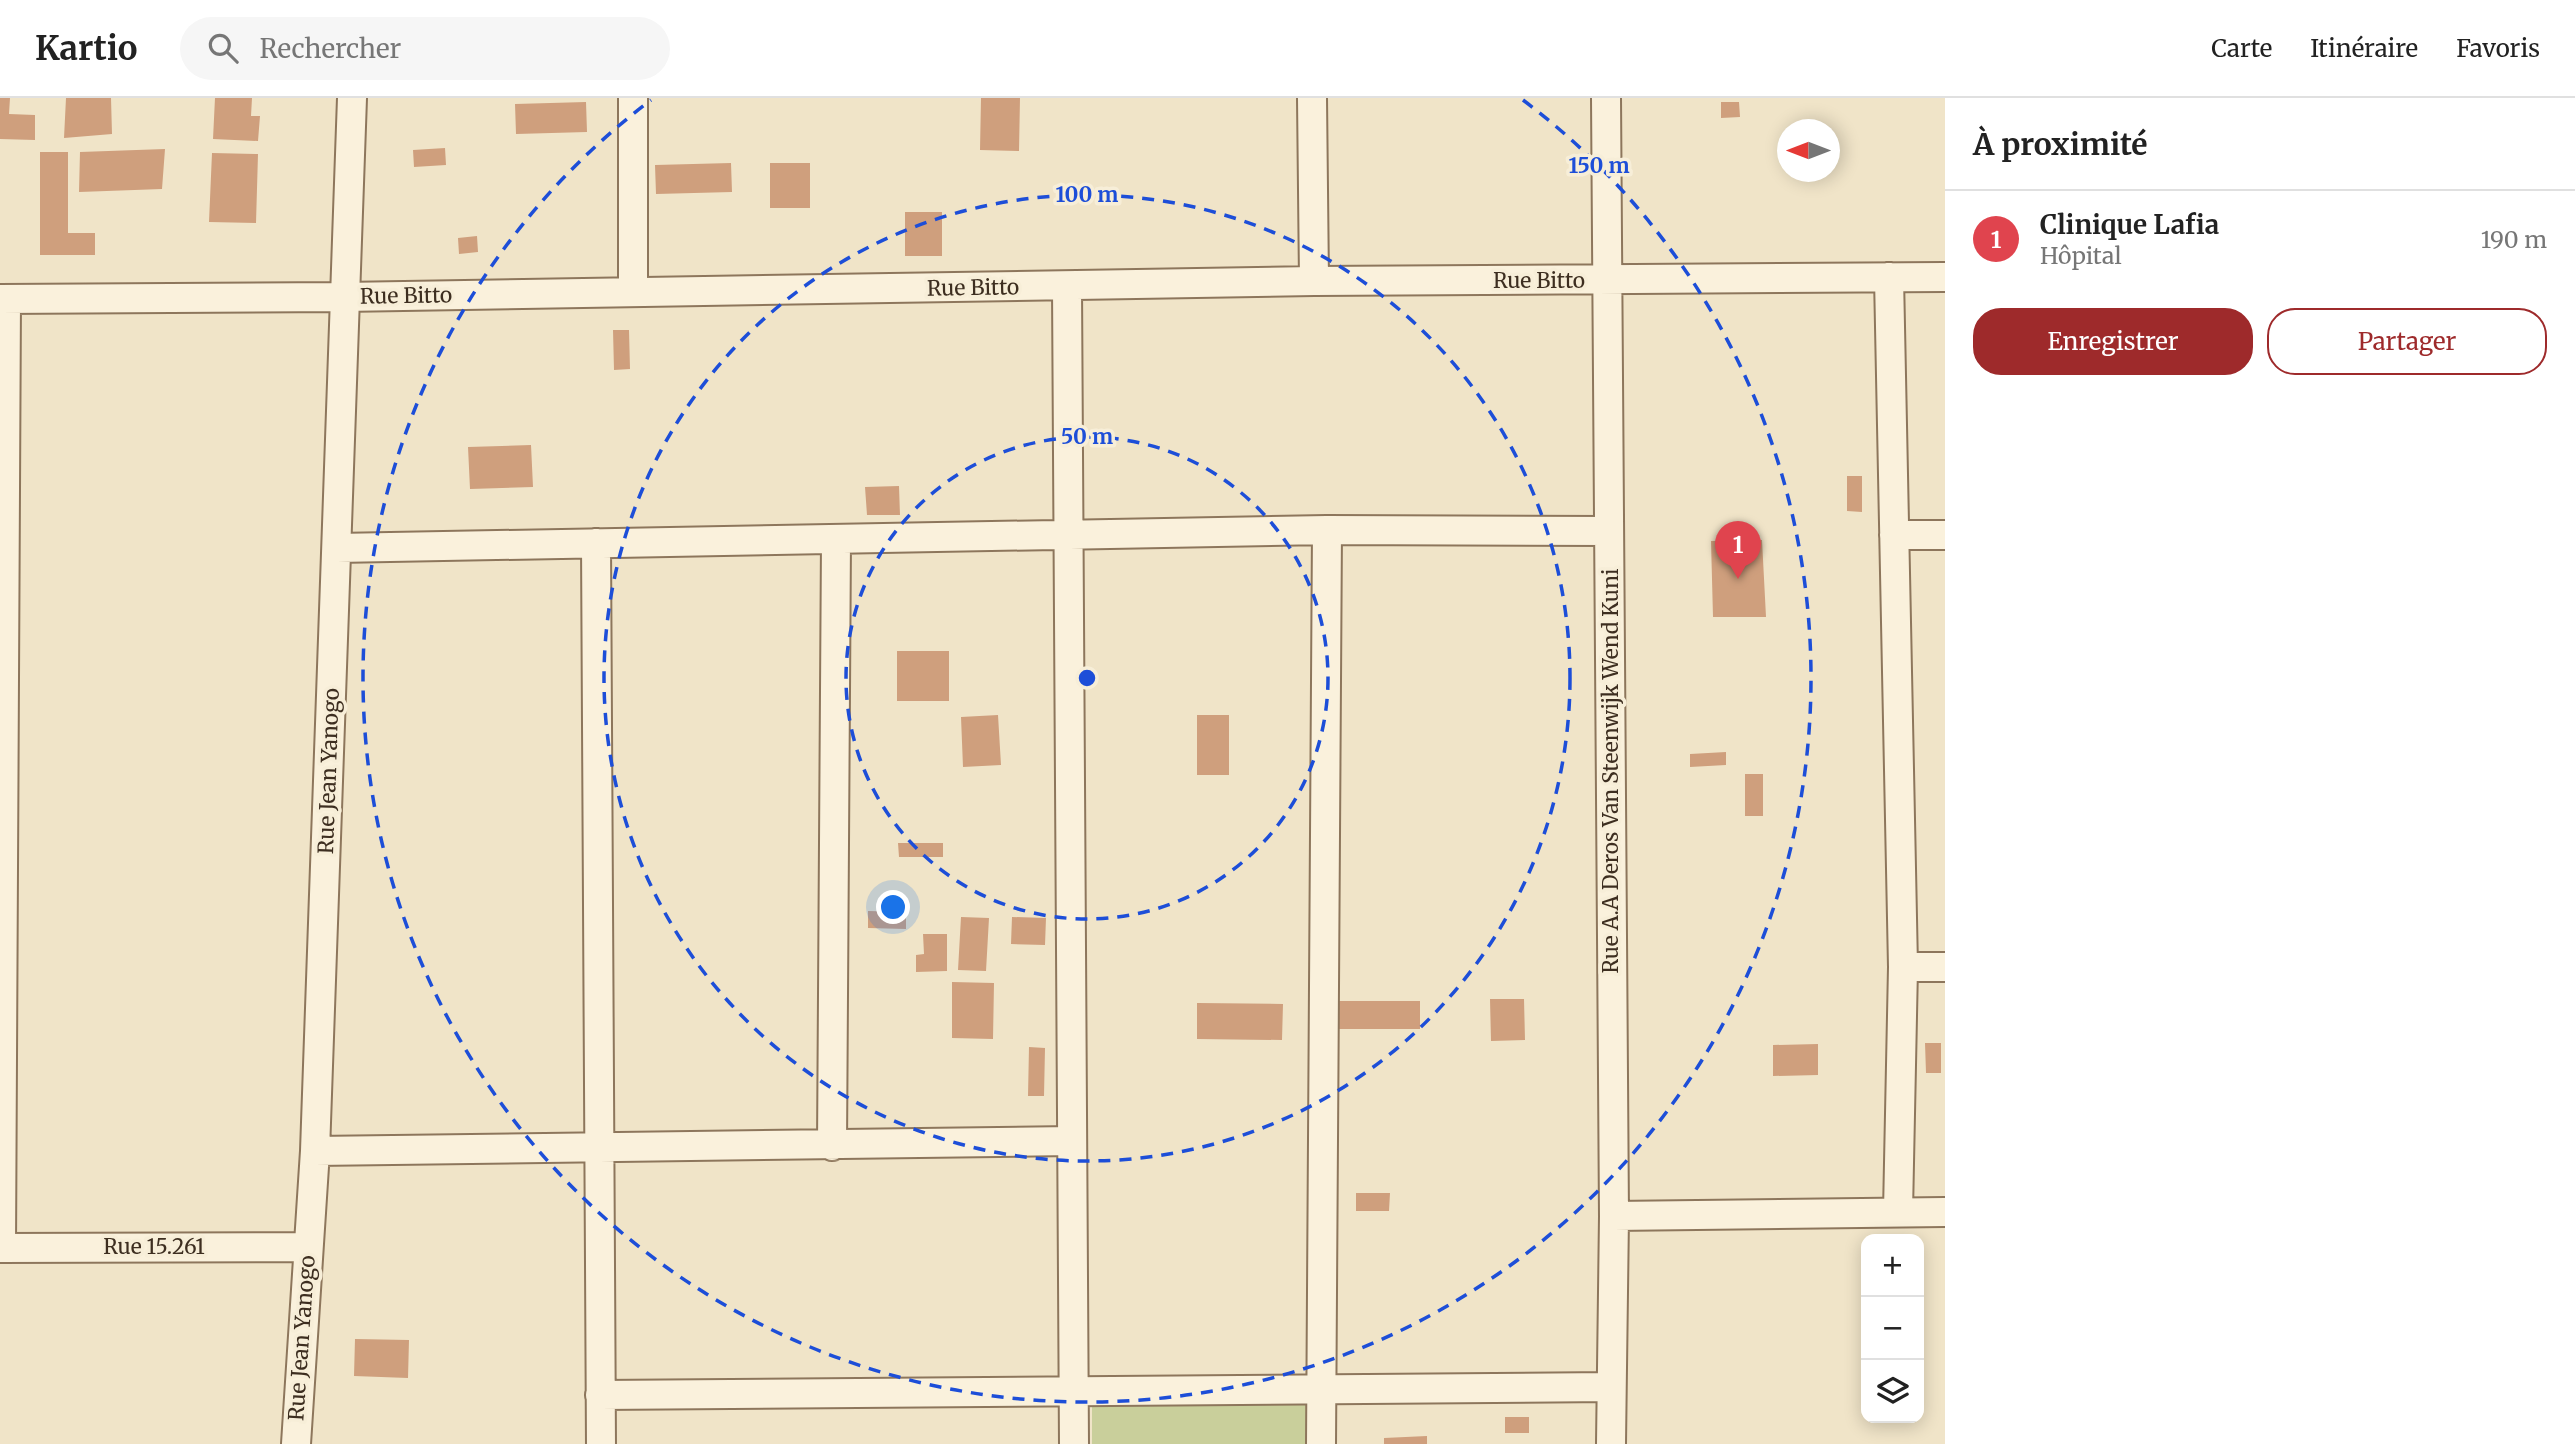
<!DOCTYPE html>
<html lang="fr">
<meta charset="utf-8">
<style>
body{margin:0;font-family:Merriweather,serif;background:#f6f6f6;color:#222}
.controls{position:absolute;right:21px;bottom:21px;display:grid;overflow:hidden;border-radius:14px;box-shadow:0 4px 18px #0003}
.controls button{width:63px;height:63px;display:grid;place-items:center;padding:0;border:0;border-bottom:2px solid #e0e0e0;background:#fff;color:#222;font:35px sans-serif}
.compass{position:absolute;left:1777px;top:21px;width:63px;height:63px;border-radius:50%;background:#fff;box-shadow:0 4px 18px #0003;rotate:270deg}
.you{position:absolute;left:894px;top:810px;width:24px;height:24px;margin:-18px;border:5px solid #fff;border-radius:50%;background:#1a73e8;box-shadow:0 0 0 10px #1a73e833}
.badge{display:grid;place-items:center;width:46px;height:46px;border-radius:50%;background:#9e2a2b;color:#fff;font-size:23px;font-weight:700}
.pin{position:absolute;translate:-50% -58px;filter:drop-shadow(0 2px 4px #0008)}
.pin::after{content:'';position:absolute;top:37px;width:24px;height:21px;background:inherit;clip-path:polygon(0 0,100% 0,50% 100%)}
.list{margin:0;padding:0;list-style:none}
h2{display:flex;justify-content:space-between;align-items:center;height:91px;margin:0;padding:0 28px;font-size:30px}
h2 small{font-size:23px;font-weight:400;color:#767676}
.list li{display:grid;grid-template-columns:46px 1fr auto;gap:21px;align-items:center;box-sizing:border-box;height:98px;padding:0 28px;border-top:2px solid #e0e0e0}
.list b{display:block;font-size:26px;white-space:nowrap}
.list p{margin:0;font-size:23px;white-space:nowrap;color:#767676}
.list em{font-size:23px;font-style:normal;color:#767676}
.actions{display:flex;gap:14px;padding:21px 28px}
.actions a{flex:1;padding:16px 0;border:2px solid #9e2a2b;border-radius:28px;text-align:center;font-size:24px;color:#9e2a2b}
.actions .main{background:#9e2a2b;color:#fff}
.icon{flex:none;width:38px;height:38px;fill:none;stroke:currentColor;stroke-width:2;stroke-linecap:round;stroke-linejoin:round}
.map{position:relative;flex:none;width:1945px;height:1346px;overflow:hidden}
header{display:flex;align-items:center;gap:42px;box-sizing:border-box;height:98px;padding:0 35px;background:#fff;border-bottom:2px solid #e0e0e0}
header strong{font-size:33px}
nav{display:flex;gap:38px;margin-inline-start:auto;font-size:24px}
.search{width:490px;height:63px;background:#f6f6f6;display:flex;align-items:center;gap:18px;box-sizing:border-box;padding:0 24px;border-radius:38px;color:#767676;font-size:26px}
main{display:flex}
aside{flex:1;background:#fff}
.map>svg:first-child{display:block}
.green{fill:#c9cf9b}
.building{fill:#cf9f7d}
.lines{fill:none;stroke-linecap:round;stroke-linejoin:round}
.street-casing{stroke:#8d765c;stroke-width:32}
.street{stroke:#faf1dc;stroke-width:28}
.ring{fill:none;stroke:#1d4ed8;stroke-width:3.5;stroke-dasharray:12 9}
.labels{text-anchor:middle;stroke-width:7;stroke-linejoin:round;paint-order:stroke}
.street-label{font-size:21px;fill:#3d2e20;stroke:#f7eed8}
.centre{fill:#1d4ed8;stroke:#f7eed8;stroke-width:3.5}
.ring-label{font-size:21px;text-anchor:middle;font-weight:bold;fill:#1d4ed8;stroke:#f7eed8;stroke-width:7;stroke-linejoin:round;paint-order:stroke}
</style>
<header>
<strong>Kartio</strong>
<div class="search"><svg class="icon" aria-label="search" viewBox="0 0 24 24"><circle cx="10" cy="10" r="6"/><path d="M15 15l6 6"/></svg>Rechercher</div>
<nav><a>Carte</a><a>Itinéraire</a><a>Favoris</a></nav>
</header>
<main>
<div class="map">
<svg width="1945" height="1346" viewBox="0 0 1945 1346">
<rect width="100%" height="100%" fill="#f0e4c8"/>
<path class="green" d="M1317 1301V1346H1092V1303Z"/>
<path class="building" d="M0 0H10L9 16 35 17V42L0 41Z
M66 0H111L112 36 64 40Z
M215 0H252L251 18H260L258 43 213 41Z
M981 0H1020L1019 53 980 52Z
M586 4 587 34 516 36 515 6Z
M1721 4H1739L1740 19 1721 20Z
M445 50 446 67 414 69 413 52Z
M165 51 162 91 79 94 80 54Z
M40 54H68V135H95V157H40Z
M212 55 258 56 256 125 209 124Z
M731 65 732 94 656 96 655 67Z
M770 65H810V110H770Z
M905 114H942V158H905Z
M477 138 478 154 459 156 458 140Z
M613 232H629L630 271 614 272Z
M531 347 533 389 470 391 468 349Z
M1847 378H1862V414L1847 413Z
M899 388 900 417H867L865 389Z
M1762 442 1766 519H1713L1711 443Z
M897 553H949V603H897Z
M998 617 1001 667 963 669 961 619Z
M1197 617H1229V677H1197Z
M1726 654V667L1690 669V656Z
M1745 676H1763V718H1745Z
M898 745H943V759H899Z
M868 813 906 814V831L868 830Z
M961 819 989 820 986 873 958 872Z
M1012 819 1046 820 1045 847 1011 846Z
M923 836H947V873L916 874V857L924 856Z
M952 884 994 885 993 941 952 940Z
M1490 901H1524L1525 942 1491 943Z
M1335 903H1420V931H1335Z
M1197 905 1283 906 1282 942 1197 941Z
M1925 945H1941V975H1926Z
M1818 946V977L1773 978V947Z
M1029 949 1045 950 1044 998H1028Z
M1356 1095H1390L1389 1113H1356Z
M355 1241 409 1242 408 1280 354 1278Z
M1505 1319H1529V1335H1505Z
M1427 1338V1346H1384V1340Z"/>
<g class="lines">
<defs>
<path id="street" d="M633 0V194
M1312 0 1314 183
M1606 0 1614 1118 1611 1346
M1889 179 1903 869 1898 1114
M1067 189 1074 1346
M0 201 343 199 1314 183 1945 179
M1894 437H1945
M596 445 601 1346
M337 450 1327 432 1609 433
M1903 869H1945
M832 1048 836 442
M315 1053 1072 1043
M1614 1118 1945 1114
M0 1150 308 1149
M1 1150 6 201
M600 1297 1611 1289
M296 1346 315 1053 352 0
M1321 1346 1327 432"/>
</defs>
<use href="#street" class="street-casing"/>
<use href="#street" class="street"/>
</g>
<g class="ring">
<circle cx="1087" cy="580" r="241"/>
<circle cx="1087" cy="580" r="483"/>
<path d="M1523 2A724 724 0 1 1 651 2"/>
</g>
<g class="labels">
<g class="street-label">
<text x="1539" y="190">Rue Bitto</text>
<text transform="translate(973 190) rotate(-1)" y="7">Rue Bitto</text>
<text transform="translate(406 198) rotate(-1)" y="7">Rue Bitto</text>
<text transform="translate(329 673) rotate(-88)" y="7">Rue Jean Yanogo</text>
<text transform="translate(1611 673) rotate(-90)" y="7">Rue A.A Deros Van Steenwijk Wend Kuni</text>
<text x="154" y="1156">Rue 15.261</text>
<text transform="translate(302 1240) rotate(-86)" y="7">Rue Jean Yanogo</text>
</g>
</g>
<circle cx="1087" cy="580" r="10" class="centre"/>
<g class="ring-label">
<text x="1599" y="75">150 m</text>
<text x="1087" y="104">100 m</text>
<text x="1087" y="346">50 m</text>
</g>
</svg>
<div class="controls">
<button>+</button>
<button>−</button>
<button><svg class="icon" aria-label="layers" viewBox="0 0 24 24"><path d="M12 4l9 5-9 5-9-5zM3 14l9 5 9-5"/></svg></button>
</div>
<svg class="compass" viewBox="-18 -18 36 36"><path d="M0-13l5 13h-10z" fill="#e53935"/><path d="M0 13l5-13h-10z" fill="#767676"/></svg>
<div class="you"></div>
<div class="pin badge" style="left:1738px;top:481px;background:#e0444e">1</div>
</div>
<aside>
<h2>À proximité<small></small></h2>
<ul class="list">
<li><span class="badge" style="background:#e0444e">1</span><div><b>Clinique Lafia</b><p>Hôpital</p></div><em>190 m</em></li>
</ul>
<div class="actions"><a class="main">Enregistrer</a><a>Partager</a></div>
</aside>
</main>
